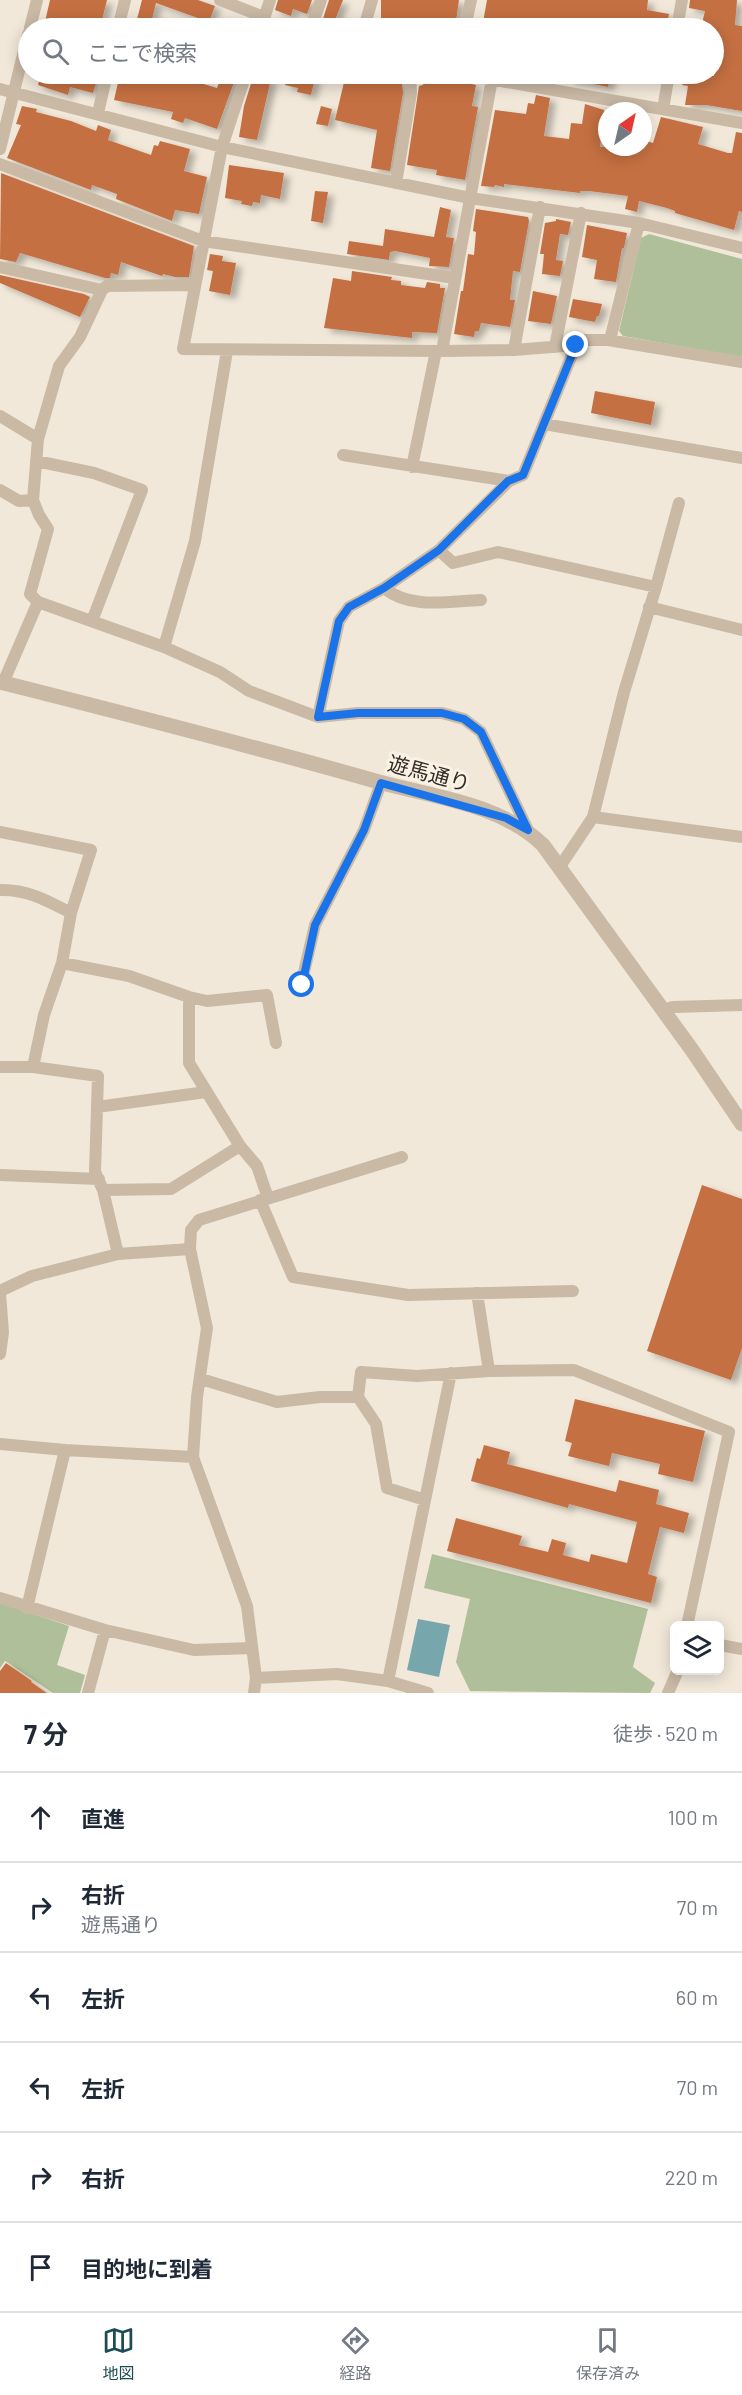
<!DOCTYPE html>
<html lang="ja">
<meta charset="utf-8">
<style>
body{margin:0;font-family:Barlow,"Noto Sans JP",sans-serif;background:#f6f6f7;color:#1f2937}
.controls{position:absolute;right:18px;bottom:18px;display:grid;overflow:hidden;border-radius:9px;box-shadow:0 3px 15px #0003}
.controls button{width:54px;height:54px;display:grid;place-items:center;padding:0;border:0;border-bottom:2px solid #e0e1e3;background:#fff;color:#1f2937;font:30px sans-serif}
.compass{position:absolute;left:598px;top:102px;width:54px;height:54px;border-radius:50%;background:#fff;box-shadow:0 3px 15px #0003;rotate:34deg}
.stop{position:absolute;width:18px;height:18px;margin:-14px;border:4px solid #1a73e8;border-radius:50%;background:#fff}
.stop.end{background:#1a73e8;border-color:#fff;box-shadow:0 2px 6px #0008}
.list{margin:0;padding:0;list-style:none}
h2{display:flex;justify-content:space-between;align-items:center;height:78px;margin:0;padding:0 24px;font-size:26px}
h2 small{font-size:20px;font-weight:400;color:#747a83}
.list li{display:grid;grid-template-columns:39px 1fr auto;gap:18px;align-items:center;box-sizing:border-box;height:90px;padding:0 24px;border-top:2px solid #e0e1e3}
.list b{display:block;font-size:22px;white-space:nowrap}
.list p{margin:0;font-size:20px;white-space:nowrap;color:#747a83}
.list em{font-size:20px;font-style:normal;color:#747a83}
.icon{flex:none;width:33px;height:33px;fill:none;stroke:currentColor;stroke-width:2;stroke-linecap:round;stroke-linejoin:round}
.map{position:relative;flex:none;width:742px;height:1693px;overflow:hidden}
.search{position:absolute;background:#fff;box-shadow:0 3px 15px #0003;left:18px;right:18px;top:18px;height:66px;display:flex;align-items:center;gap:15px;box-sizing:border-box;padding:0 21px;border-radius:33px;color:#747a83;font-size:22px}
.sheet{height:618px;background:#fff}
nav{display:flex;justify-content:space-around;align-items:center;box-sizing:border-box;height:84px;border-top:2px solid #e0e1e3;background:#fff;font-size:16px;color:#747a83}
nav a{display:grid;justify-items:center;gap:3px}
nav .on{color:#1c4c55}
.map>svg:first-child{display:block}
.green{fill:#afbf99}
.water{fill:#78a6ad}
.building{fill:#c57043;filter:url(#shadow)}
.lines{fill:none;stroke-linecap:round;stroke-linejoin:round}
.minor{stroke:#c9b9a5;stroke-width:12}
.tertiary{stroke:#c9b9a5;stroke-width:15}
.route{stroke:#1a73e8;stroke-width:8}
.labels{text-anchor:middle;stroke-width:6;stroke-linejoin:round;paint-order:stroke}
.street-label{font-size:21px;fill:#342c26;stroke:#f9f2e5}
</style>
<div class="map">
<svg width="742" height="1693" viewBox="0 0 742 1693">
<defs>
<filter id="shadow"><feDropShadow dx="6" dy="4" stdDeviation="3" flood-color="#0004"/></filter>
</defs>
<rect width="100%" height="100%" fill="#f1e8d9"/>
<path class="green" d="M649 234 742 259V357L623 336 619 331 641 238Z
M432 1554 648 1609 633 1667 655 1683 650 1693 470 1691 456 1662 470 1599 424 1588Z
M0 1603 69 1626 57 1665 85 1675 80 1693H53L5 1661 0 1668Z"/>
<path class="water" d="M418 1619 450 1625 439 1677 407 1670Z"/>
<path class="building" d="M50 0H107L100 28H77L65 26V28H53L44 26Z
M142 0H198L215 6 209 22 156 3 150 28H138L140 20 137 19Z
M278 0H312L307 14 293 9 291 16 275 10Z
M329 0H343L332 28H320Z
M381 0H459L455 28H435V26L397 22V28H381Z
M487 0H648L647 10 669 14 666 28 621 22 619 28 604 25 603 28H559L560 23 533 18 531 28H482Z
M690 0H737L735 25 742 26V111L706 105H685L688 86 682 85 684 74 714 76V28H701L705 11 689 8Z
M41 74H99L93 93 70 87 68 95 38 85Z
M120 74H165L180 77 181 74H192L190 80 217 88 222 74H237L217 129 185 118 183 123 171 119 173 112 114 100Z
M254 74 271 79 257 140 239 137 244 106Z
M288 74H308L307 76 315 78 311 95 297 92 298 88 285 85Z
M346 74 371 78 373 74 400 75 399 82 402 83 403 93 390 171 371 168 377 130 335 120Z
M568 74H611L608 87 568 79Z
M437 79 454 81V80L476 85 472 106 478 107 465 180 436 175 437 170 407 165 419 86 423 85 424 81 437 83Z
M536 95 550 98 544 136 569 139 571 123 582 124 585 104 604 110 600 147H643V140L653 143 661 117 703 127 698 144 728 153H732L736 132 742 133V212L739 211 734 230 675 213V211L667 208 639 201 637 212 625 209 628 196 589 191H580V193L504 184V187L495 185 494 187 481 186 495 110 526 114 528 103 534 104Z
M22 106 37 109 36 112 71 121 96 131 98 125 111 130 108 140 151 155 154 145 158 146 160 141 190 149 184 171 207 177 199 214 175 210 172 221 116 199 117 194 92 185 91 190 7 158 21 125 16 124Z
M321 106 332 109 328 126 316 124Z
M229 165 284 173 280 199 261 195 260 203 253 202 252 206 241 204 242 201 225 198Z
M1 173 194 246 189 277H175L163 274 162 276 121 262 118 275 111 273 110 278H105L20 253 16 262 0 259Z
M315 191 328 192 323 223 311 221Z
M440 207 451 210 446 237 454 238 449 267 429 266 430 258 395 251 390 252 389 260 347 254 349 241 383 246 385 229 434 237Z
M476 209 528 217 529 221 520 272 513 271 510 300H515L510 327 481 323 479 331H475L474 337 454 334 461 291H463L468 254 474 255 476 232 473 231Z
M556 219 571 222 568 235 560 234 556 260 563 261 560 276 542 274 544 254H540L545 223 556 221Z
M587 225 627 233 624 248H622L616 282 594 279 597 260 582 257Z
M210 254 223 256 222 261 236 263 230 295 209 291 213 271 207 270Z
M352 271 392 277 391 280 401 281V285L425 288 427 282 440 284V288H445L437 333 412 332V338L324 328 333 278 351 281Z
M0 275 84 294 90 297 80 317 0 283Z
M533 291 557 296 551 324 528 321Z
M573 299 602 304 599 316H597L595 322 569 317Z
M595 391 655 402 651 425 591 413Z
M702 1185 742 1199V1348L731 1380 647 1351Z
M575 1399 705 1431 693 1482 658 1474 660 1464 612 1453 609 1466 568 1456 572 1443 565 1441Z
M484 1445 510 1452 507 1464 616 1492 619 1480 659 1490 656 1504 689 1513 684 1533 660 1527 648 1574 657 1577 651 1603 447 1551 456 1518 522 1536 519 1545 548 1552 552 1539 566 1543 563 1555 589 1562 591 1554 627 1563 637 1522 569 1504 568 1508 471 1481 477 1458 480 1459Z
M6 1663 32 1681 31 1682 47 1693H0V1671Z"/>
<g class="lines">
<path class="minor" d="M220 0 264 17
M30 28 37 0
M118 28 125 0
M261 28 270 0
M311 28 321 0
M364 28 372 0
M465 28 471 0
M677 28 682 0
M246 74 222 147 183 349 442 351 514 350 576 345
M461 74 742 123
M0 89 222 147 470 198 639 223 742 248
M663 109 669 74
M98 113 107 74
M0 149 28 34
M0 164 203 241 455 278
M396 183 411 93 410 74
M0 267 102 290 107 286 194 285
M102 290 80 337 59 366 38 439 33 500 39 515 48 529 30 594 38 602 164 647 220 672 249 691 318 717 358 713H442L464 719 481 732 528 830
M610 340 639 223
M555 347 581 213
M514 350 540 207
M442 351 492 79
M0 416 38 439
M544 424 742 458
M343 455 509 481
M36 461 94 473 142 490 92 621
M412 467 436 351
M0 490 19 501 33 500
M439 550 453 563 498 552 656 587
M384 588C411 610 449 601 481 600
M649 607 742 630
M164 647 195 541 227 351
M3 683 38 602
M318 717 339 621 349 607 384 588 439 550 509 481 523 475 576 345 583 340H608L742 362
M593 817 742 837
M0 832 91 850 71 913 62 963 44 1015 33 1067
M559 868 593 817 624 692 656 587 679 503
M0 890C27 889 48 901 71 913
M62 963 129 976 189 997 207 1001 267 995 276 1043
M301 985 315 925 364 830 381 783
M189 997V1063L240 1146
M662 1010 673 1007 742 1005
M0 1067H33L98 1076 95 1172 103 1190
M97 1107 206 1092
M0 1175 99 1179
M260 1200 293 1277 408 1295 573 1291
M118 1254 103 1190 171 1189 240 1146 257 1166 268 1198
M0 1291 32 1276 118 1254 190 1249
M0 1293 3 1333 0 1354
M477 1293 489 1371
M201 1379 277 1402 320 1397H358
M0 1444 65 1450
M425 1500 387 1488 376 1424 358 1397 361 1372 417 1376 489 1371 574 1370 729 1432 687 1626
M0 1598 105 1630 194 1650 252 1648
M27 1608 65 1450 193 1457
M720 1645 742 1649
M256 1678 337 1674 388 1681 428 1693
M388 1681 451 1373
M88 1693 105 1630
M254 1693 256 1678 247 1606 193 1457 197 1397 207 1328 190 1249 191 1230 199 1220 402 1157
M668 1693 678 1670"/>
<path class="tertiary" d="M0 682C127 714 253 746 379 782 434 797 501 804 543 845L692 1050 742 1124"/>
</g>
<g class="lines">
<path class="route" d="M302 985 315 925 364 830 381 783 506 818 528 830 481 732 464 719 442 713H358L318 717 339 621 349 607 384 588 439 550 508 481 523 475 576 345"/>
</g>
<g class="labels">
<g class="street-label">
<text transform="translate(429 774) rotate(15)" y="7">遊馬通り</text>
</g>
</g>
</svg>
<div class="controls">
<button><svg class="icon" aria-label="layers" viewBox="0 0 24 24"><path d="M12 4l9 5-9 5-9-5zM3 14l9 5 9-5"/></svg></button>
</div>
<svg class="compass" viewBox="-18 -18 36 36"><path d="M0-13l5 13h-10z" fill="#e53935"/><path d="M0 13l5-13h-10z" fill="#747a83"/></svg>
<div class="stop" style="left:302px;top:985px"></div>
<div class="stop end" style="left:576px;top:345px"></div>
<div class="search"><svg class="icon" aria-label="search" viewBox="0 0 24 24"><circle cx="10" cy="10" r="6"/><path d="M15 15l6 6"/></svg>ここで検索</div>
</div>
<section class="sheet">
<h2>7 分<small>徒歩 · 520 m</small></h2>
<ul class="list">
<li><svg class="icon" aria-label="ahead" viewBox="0 0 24 24"><path d="M12 20V5M6 11l6-6 6 6"/></svg><div><b>直進</b></div><em>100 m</em></li>
<li><svg class="icon" aria-label="right" viewBox="0 0 24 24"><path d="M7 20v-9h11M14 6l5 5-5 5"/></svg><div><b>右折</b><p>遊馬通り</p></div><em>70 m</em></li>
<li><svg class="icon" aria-label="left" viewBox="0 0 24 24"><path d="M17 20v-9H6M10 6l-5 5 5 5"/></svg><div><b>左折</b></div><em>60 m</em></li>
<li><svg class="icon" aria-label="left" viewBox="0 0 24 24"><path d="M17 20v-9H6M10 6l-5 5 5 5"/></svg><div><b>左折</b></div><em>70 m</em></li>
<li><svg class="icon" aria-label="right" viewBox="0 0 24 24"><path d="M7 20v-9h11M14 6l5 5-5 5"/></svg><div><b>右折</b></div><em>220 m</em></li>
<li><svg class="icon" aria-label="arrive" viewBox="0 0 24 24"><path d="M6 21V4h12l-3 4 3 4H6"/></svg><div><b>目的地に到着</b></div></li>
</ul>
</section>
<nav>
<a class="on"><svg class="icon" aria-label="map" viewBox="0 0 24 24"><path d="M3 6l6-2 6 2 6-2v14l-6 2-6-2-6 2zM9 4v14M15 6v14"/></svg>地図</a>
<a><svg class="icon" aria-label="directions" viewBox="0 0 24 24"><path d="M12 3l9 9-9 9-9-9zM9 14v-3h6M13 9l2 2-2 2"/></svg>経路</a>
<a><svg class="icon" aria-label="saved" viewBox="0 0 24 24"><path d="M7 4h10v16l-5-4-5 4z"/></svg>保存済み</a>
</nav>
